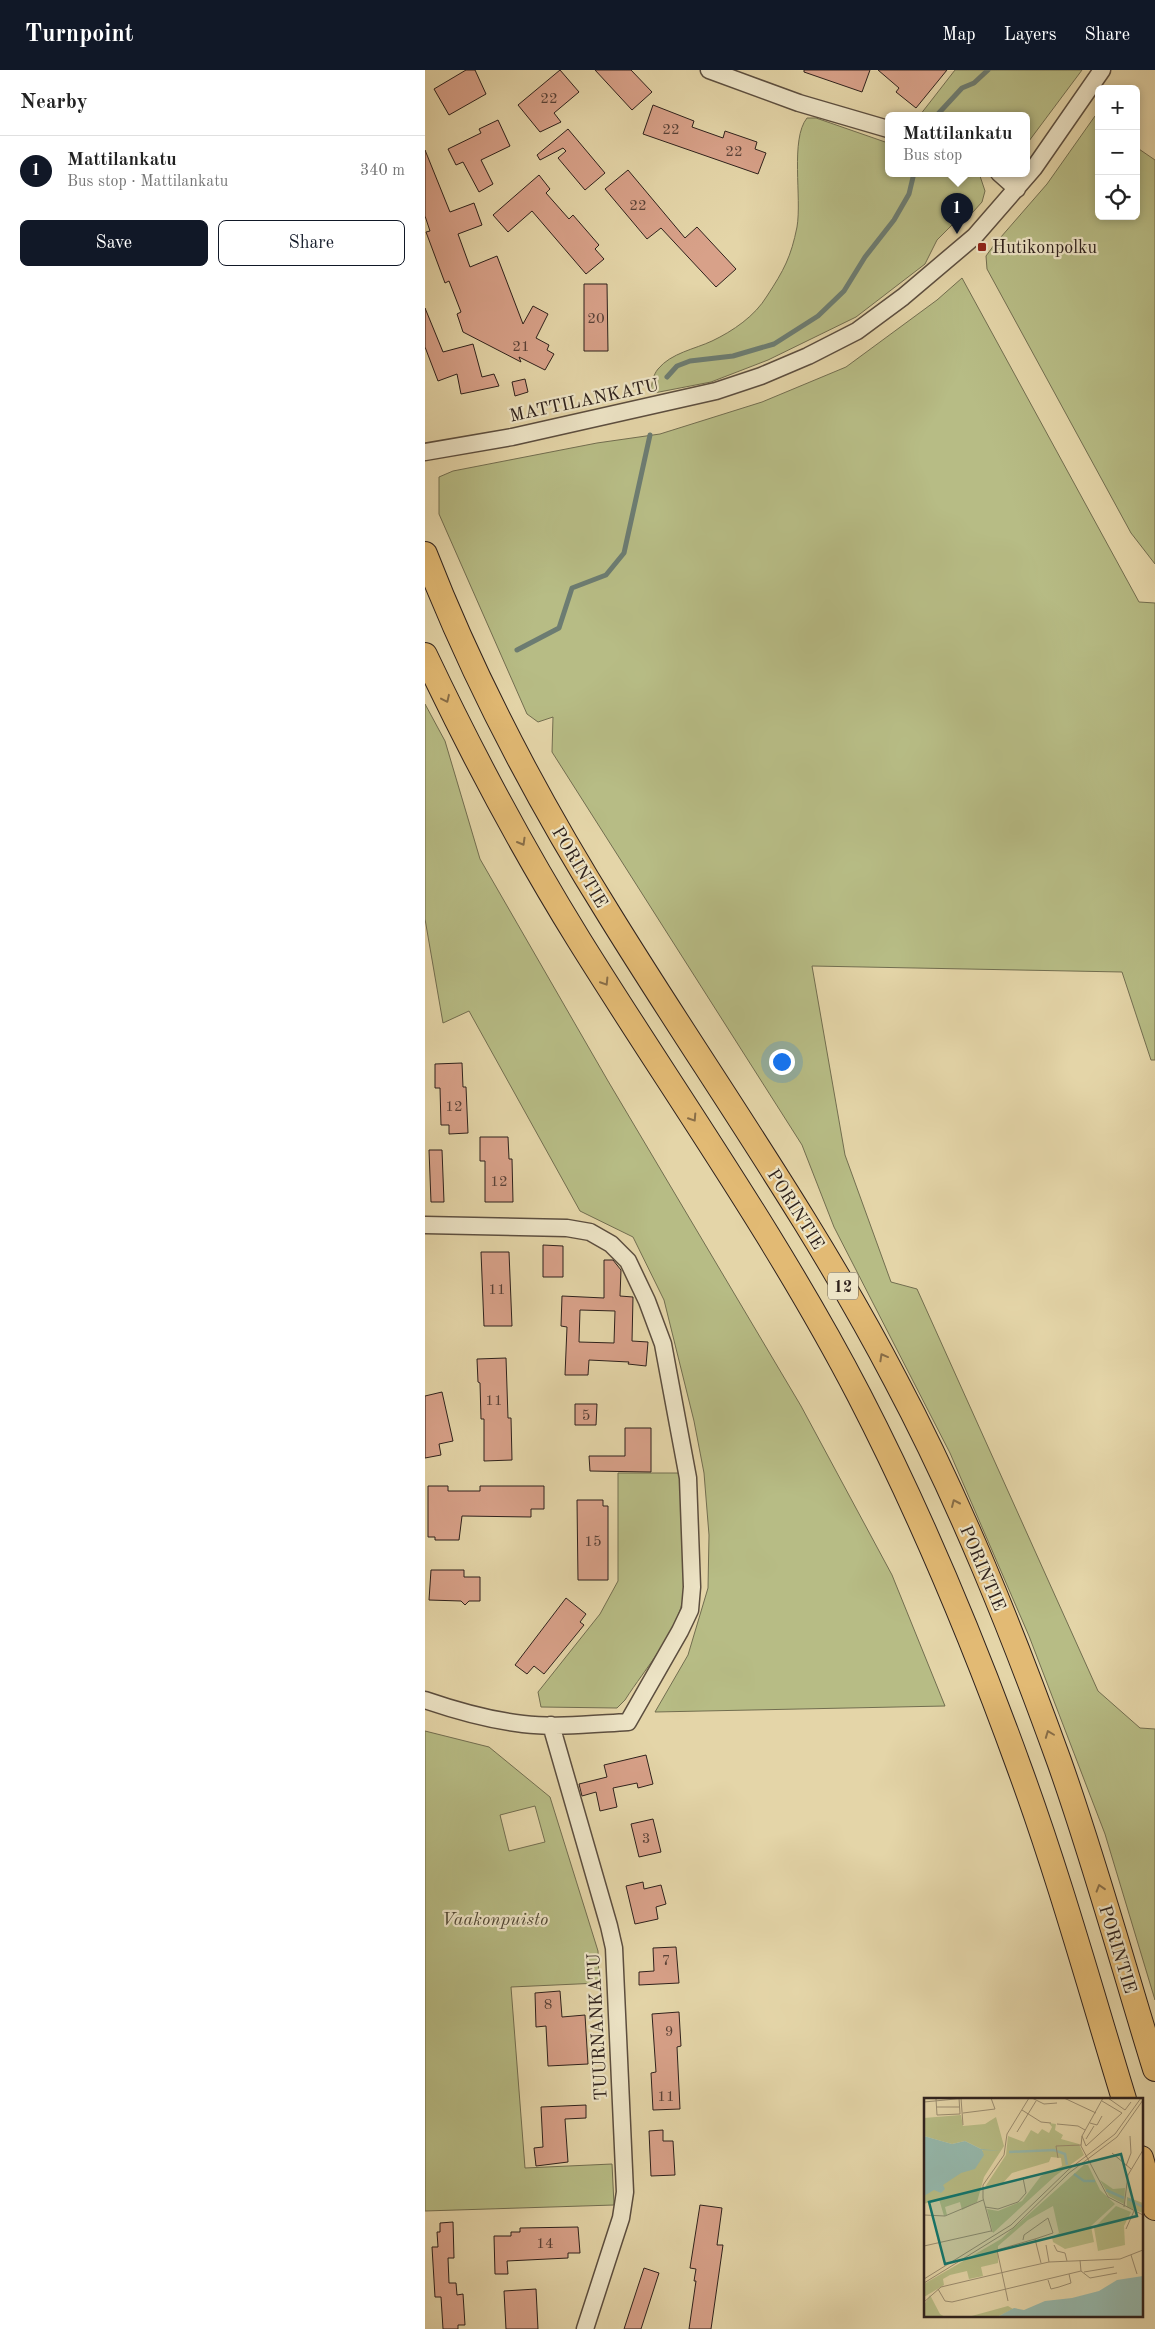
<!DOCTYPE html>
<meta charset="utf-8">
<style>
body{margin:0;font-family:"Old Standard TT",serif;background:#f6f6f6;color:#222}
.controls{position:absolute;right:15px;top:15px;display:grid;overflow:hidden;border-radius:8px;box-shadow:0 2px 8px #0003}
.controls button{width:45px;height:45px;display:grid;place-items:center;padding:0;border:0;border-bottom:1px solid #e0e0e0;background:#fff;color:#222;font:25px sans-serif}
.you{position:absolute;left:356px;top:991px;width:18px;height:18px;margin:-12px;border:4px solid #fff;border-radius:50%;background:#1a73e8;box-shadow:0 0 0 8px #1a73e833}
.badge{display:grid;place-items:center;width:32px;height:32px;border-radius:50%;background:#111827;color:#fff;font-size:16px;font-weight:700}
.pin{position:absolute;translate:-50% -41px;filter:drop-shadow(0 1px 2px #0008)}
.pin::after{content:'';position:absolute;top:26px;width:18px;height:15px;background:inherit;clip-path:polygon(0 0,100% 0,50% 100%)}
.popup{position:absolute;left:460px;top:42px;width:145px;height:65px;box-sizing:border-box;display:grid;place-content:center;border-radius:8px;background:#fff;filter:drop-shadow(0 1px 4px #0005);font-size:16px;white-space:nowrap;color:#767676}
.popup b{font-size:19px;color:#222}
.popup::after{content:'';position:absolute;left:50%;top:100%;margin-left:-10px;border:10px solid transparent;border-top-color:#fff}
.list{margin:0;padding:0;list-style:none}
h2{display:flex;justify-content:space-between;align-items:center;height:65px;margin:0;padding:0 20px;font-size:21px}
h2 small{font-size:16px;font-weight:400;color:#767676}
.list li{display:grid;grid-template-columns:32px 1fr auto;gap:15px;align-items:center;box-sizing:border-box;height:70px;padding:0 20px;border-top:1px solid #e0e0e0}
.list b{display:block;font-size:19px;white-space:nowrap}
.list p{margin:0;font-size:16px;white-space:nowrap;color:#767676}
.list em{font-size:16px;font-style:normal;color:#767676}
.actions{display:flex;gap:10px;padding:15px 20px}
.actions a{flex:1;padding:11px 0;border:1px solid #111827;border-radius:8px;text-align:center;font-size:18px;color:#111827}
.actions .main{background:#111827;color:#fff}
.icon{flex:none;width:28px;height:28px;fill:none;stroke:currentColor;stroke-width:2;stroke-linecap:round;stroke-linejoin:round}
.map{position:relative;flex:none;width:730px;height:2259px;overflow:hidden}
header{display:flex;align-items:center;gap:30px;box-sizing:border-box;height:70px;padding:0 25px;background:#111827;color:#fff}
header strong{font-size:24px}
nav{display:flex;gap:28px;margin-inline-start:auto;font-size:18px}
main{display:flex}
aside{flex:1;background:#fff}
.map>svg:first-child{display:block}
.green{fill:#b7bc85;stroke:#726e50;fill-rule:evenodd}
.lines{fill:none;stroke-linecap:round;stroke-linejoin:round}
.stream{stroke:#6c7c72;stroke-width:5}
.building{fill:#d8a189;stroke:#2e211c;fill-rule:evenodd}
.minor-casing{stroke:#5c4e3f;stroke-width:19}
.highway-casing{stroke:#2e211c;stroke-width:26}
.minor{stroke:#ede4c6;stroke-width:16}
.highway{stroke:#e2ba74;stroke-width:24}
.oneway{stroke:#886e48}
.poi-dot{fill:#8f2418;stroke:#ede4c6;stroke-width:2}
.labels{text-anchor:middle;stroke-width:4.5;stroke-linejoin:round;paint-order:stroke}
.number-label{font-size:15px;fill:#584137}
.shield{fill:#ede4c6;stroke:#675c4f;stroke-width:1}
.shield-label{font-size:16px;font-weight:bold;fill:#2e211c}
.poi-label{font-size:18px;fill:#2e211c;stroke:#ede4c6;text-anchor:start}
.street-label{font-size:18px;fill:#2e211c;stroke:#ede4c6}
.park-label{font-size:18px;font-style:italic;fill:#504836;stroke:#ede4c6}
.inset-river{fill:none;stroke:#95b8ac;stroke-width:2.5}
.inset-road{fill:none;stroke:#9b8d70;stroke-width:1}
.view{fill:#0f766e;fill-opacity:0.15;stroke:#0f766e;stroke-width:2.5}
.inset-edge{fill:none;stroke:#2e211c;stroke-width:2.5}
</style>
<header>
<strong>Turnpoint</strong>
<nav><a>Map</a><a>Layers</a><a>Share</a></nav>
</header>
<main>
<aside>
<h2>Nearby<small></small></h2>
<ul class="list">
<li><span class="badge">1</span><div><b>Mattilankatu</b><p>Bus stop · Mattilankatu</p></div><em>340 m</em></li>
</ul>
<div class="actions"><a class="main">Save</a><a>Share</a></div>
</aside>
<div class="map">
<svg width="730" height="2259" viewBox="0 0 730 2259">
<rect width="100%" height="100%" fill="#e4d5a8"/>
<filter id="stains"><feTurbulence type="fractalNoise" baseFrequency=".004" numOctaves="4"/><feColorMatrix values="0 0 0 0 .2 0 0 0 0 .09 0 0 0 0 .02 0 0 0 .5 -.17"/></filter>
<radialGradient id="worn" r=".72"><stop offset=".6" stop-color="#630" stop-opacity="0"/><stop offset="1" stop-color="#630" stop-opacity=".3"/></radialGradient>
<path class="green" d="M530 0H657L601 75V45H495Z
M670 46 674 49V146H711V77L730 90V494L706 463 562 199 561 186 569 175 622 114Z
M382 48H391L463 73V103H554L560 121 557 132 539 152 527 155 512 170 500 194 431 247 343 290 286 312 229 323 226 320C227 313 228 305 233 299 246 283 270 279 287 271 308 261 330 246 342 226 359 200 366 187 372 157 377 128 365 69 382 48Z
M537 208 714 532 730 533V990H726L697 902 387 896 420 1085 466 1212 492 1219 673 1621 715 1658 730 1659V1930L680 1764 604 1566 525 1383 409 1157 377 1075 127 682 128 647 113 652 102 644 14 444V407L28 401 172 373 235 364 337 332 421 297 512 230Z
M0 634 20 671 55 789 183 1011 376 1336 467 1505 520 1636 230 1642 263 1585 283 1518 284 1465 279 1403 269 1351 239 1230 208 1167 155 1141 44 941 18 953 0 849Z
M193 1403H256L259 1525C252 1564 221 1597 200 1630L192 1638 116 1637 113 1622 175 1544 193 1511Z
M0 1661 64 1677 125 1727 173 1881 174 1913 86 1917 100 2098 187 2094 189 2135 0 2141ZM110 1736 120 1772 84 1781 75 1745Z"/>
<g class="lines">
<path class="stream" d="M512 45 537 18 549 13 563 0
M242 307 252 296 265 291 308 286 349 274 393 246 419 221 440 187 469 150 484 124 489 103
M92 580 134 558 147 518 181 505 199 483 225 365"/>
</g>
<path class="building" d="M41 0H50L61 24 24 45 9 19Z
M135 0 154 22 129 43 136 52 115 62 93 35Z
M170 0H206L227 22 207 40Z
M379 0H445L437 22 379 2Z
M453 0H522L491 38 471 22 474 18Z
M228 35 269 51 267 57 298 68 300 61 332 72 330 79 341 83 333 104 218 64Z
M73 50 85 76 56 90 68 114 54 122 38 92 31 95 23 79 56 63 54 59Z
M143 59 180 103 160 120 133 88 141 81 138 78 115 90 112 85Z
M0 80 25 142 49 133 57 155 33 164 45 197 72 186 98 254 108 236 123 244 111 268 124 275 122 280 129 284 120 300 94 287 96 292 38 262 32 244 36 242 24 211 20 213 1 162 5 161 0 146Z
M203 100 260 168 272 157 311 199 291 217 236 158 222 169 180 119Z
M114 105 125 119 121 123 144 149 148 145 174 175 170 179 179 189 161 204 107 141 83 162 68 145Z
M159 214H182L183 281H159Z
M0 238 18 282 48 274 57 307 69 304 74 316 36 324 32 304 13 311 0 277Z
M100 309 103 322 90 326 87 312Z
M37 993 38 1017H41L43 1063 24 1064V1055H16L15 1018H10V994Z
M55 1067H83L84 1089H87L88 1132H60V1091H55Z
M4 1080H17L19 1132H6Z
M118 1175 138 1176V1207H118Z
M56 1182H84L87 1256H59Z
M179 1190H188L196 1200 195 1226 208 1227 207 1271 223 1272 221 1296 203 1294 204 1292 164 1290 163 1305H140L142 1257 136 1256 137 1226 179 1228ZM155 1240 190 1241 189 1273 154 1272Z
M81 1288 83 1348H86L87 1390 59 1391V1349H56L55 1313 53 1312 52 1289Z
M17 1322 28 1371 14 1374 16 1385 0 1388V1326Z
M150 1334H172L171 1355H150Z
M200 1358H226V1402L165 1401 164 1386H200Z
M3 1416H23V1421H55V1416H119V1439H106V1447L37 1446 34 1470H10V1467H3Z
M152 1430H178V1436H183V1510H153Z
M6 1500H39V1507H55V1531H44L40 1535 36 1531 4 1530Z
M141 1528 161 1544 155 1552 159 1555 119 1604 109 1596 102 1604 90 1595Z
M221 1685 228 1714 213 1718 212 1713 188 1718 192 1737 175 1741 171 1722 157 1726 154 1714 182 1707 179 1695Z
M228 1749 236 1782 214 1787 206 1754Z
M218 1812 219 1819 236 1815 241 1834 231 1837 233 1849 210 1854 201 1816Z
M251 1877 254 1913 214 1915V1902L229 1901 228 1878Z
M135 1921 137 1947 160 1945 163 1994 123 1996 121 1956 111 1957 110 1923Z
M254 1942 256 1976 252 1977 255 2039 228 2040 226 2003 231 2002 227 1944Z
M161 2035V2048L140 2049 143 2092 111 2096 109 2078 118 2077 116 2037Z
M238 2060V2071H248L250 2105 226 2106 224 2061Z
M275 2135 297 2138 292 2175H298L286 2259H264L271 2211H269L271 2199 265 2198Z
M28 2152 29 2188H23L24 2213H31L32 2225 38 2224 40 2255H33V2259H18L16 2227H10L7 2177H13L12 2162H15V2153Z
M153 2157 155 2183H143V2188L82 2191 83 2204H70L69 2166H86V2162H95V2158Z
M219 2198 234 2203 216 2259H199Z
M111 2219 113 2259H81L79 2221Z"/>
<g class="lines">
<defs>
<path id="minor" d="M284 0 374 33 463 59
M574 103 592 119
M0 382 87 367 291 321 336 306 383 286 432 261 478 227 550 166 609 98 677 0
M0 1155 142 1158 165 1162 186 1174 203 1191 222 1231 238 1274 263 1408 267 1517 265 1540 255 1561 203 1652C168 1654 132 1658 98 1654 64 1650 32 1641 0 1630
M126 1655 184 1856 189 1878 200 2122 196 2148 160 2259"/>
<path id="highway" d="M0 484C49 610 113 731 185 846 280 1000 386 1148 470 1309 535 1431 587 1561 634 1691 670 1792 698 1896 730 1999
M0 585C46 682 97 778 154 870 248 1021 352 1167 434 1325 496 1445 548 1570 594 1697 634 1806 665 1918 699 2029
M716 2088 730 2138"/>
</defs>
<use href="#minor" class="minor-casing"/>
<use href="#highway" class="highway-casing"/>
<use href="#minor" class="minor"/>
<use href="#highway" class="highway"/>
</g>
<defs><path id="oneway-chevron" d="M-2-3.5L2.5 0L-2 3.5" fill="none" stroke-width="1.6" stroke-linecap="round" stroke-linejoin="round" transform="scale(1.25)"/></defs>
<g class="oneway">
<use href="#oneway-chevron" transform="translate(21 629) rotate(65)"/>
<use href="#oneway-chevron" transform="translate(97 772) rotate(60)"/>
<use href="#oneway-chevron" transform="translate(180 912) rotate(58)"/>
<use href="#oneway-chevron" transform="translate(268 1048) rotate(57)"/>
<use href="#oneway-chevron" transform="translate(458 1287) rotate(-119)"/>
<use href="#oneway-chevron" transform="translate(530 1433) rotate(-114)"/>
<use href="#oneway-chevron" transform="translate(624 1664) rotate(-111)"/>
<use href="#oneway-chevron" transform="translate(675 1818) rotate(-107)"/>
</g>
<rect class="poi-dot" x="552" y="172" width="10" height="10" rx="2.5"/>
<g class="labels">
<g class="number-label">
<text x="124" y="33">22</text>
<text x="246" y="64">22</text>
<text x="309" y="86">22</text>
<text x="213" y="140">22</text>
<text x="171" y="253">20</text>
<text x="96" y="281">21</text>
<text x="29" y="1041">12</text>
<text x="74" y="1116">12</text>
<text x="72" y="1224">11</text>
<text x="69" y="1335">11</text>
<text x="161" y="1350">5</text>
<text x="168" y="1476">15</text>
<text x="221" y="1773">3</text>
<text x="241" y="1895">7</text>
<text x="123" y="1939">8</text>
<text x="244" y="1966">9</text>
<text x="241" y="2031">11</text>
<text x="120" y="2178">14</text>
</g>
<rect class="shield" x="403" y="1202.5" width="30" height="27" rx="4"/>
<g class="shield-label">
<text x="418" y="1222">12</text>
</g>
<g class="poi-label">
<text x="567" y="183">Hutikonpolku</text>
</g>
<g class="street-label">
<text transform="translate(159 330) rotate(-12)" y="6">MATTILANKATU</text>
<text transform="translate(155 797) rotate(59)" y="6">PORINTIE</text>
<text transform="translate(371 1139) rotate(58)" y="6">PORINTIE</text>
<text transform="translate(558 1498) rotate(67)" y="6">PORINTIE</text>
<text transform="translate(693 1879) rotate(73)" y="6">PORINTIE</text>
<text transform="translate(172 1957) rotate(-93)" y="6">TUURNANKATU</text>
</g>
<g class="park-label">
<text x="70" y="1855">Vaakonpuisto</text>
</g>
</g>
<g transform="translate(499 2028)">
<rect width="219" height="219" fill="#e4d5a8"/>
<path d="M37 17 39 28 61 26 72 19 80 48 60 79 53 104 38 112 36 104 21 109 23 117 20 118 15 101 0 106V87L59 52 41 43 28 46 0 38V20ZM125 25 132 26 131 32 139 37 137 41 155 46 160 57 131 78 69 135 63 111 74 113 98 103 117 78 138 68 137 60 127 59 125 64 88 75 78 86 61 89 82 57 84 38 100 44 107 32 114 36 118 31 125 35 128 29ZM160 67H164L176 92 191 106 167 128 170 144 141 151 129 144 128 139 135 135 129 108 104 122 74 148V165L57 169 59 178 45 181 43 173 26 177 19 181 20 187 0 199V186L77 141ZM176 82 189 91 201 90 200 106 185 98ZM203 99 219 105V115L203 109ZM192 108 207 114 200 128 201 147 174 153 170 130ZM6 197 16 216 21 219H0V207ZM84 208 89 211 75 218 44 219Z" fill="#b7bc85"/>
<path d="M0 38 28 46 41 43 57 51 78 53 58 52 60 57 51 71 37 75 19 87 21 91 17 95 10 92 0 98ZM219 178V219H59L75 218 90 210 100 212 121 203 148 200 175 193 193 182Z" fill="#95b8ac"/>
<path class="inset-river" d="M85 54 130 52 141 56 143 67M150 76 160 83H171M182 92 200 100M204 101 219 109"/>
<path class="inset-road" d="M37 0 39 27M108 0 120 6 133 5M140 0 172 15M179 0 158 38 157 48 184 99 219 117M184 0 201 12 207 4M12 1 13 17 36 16 35 0M0 4 42 0M12 9H35M98 12 117 24 127 25M39 15 71 11 67 0M166 25 173 27 178 18M133 26 154 28 161 32M93 34 112 3M158 38 162 48 198 15 178 3M162 41 170 28M188 55 207 71M134 60 132 48 157 47M202 68 207 55 206 38M61 109 74 111 94 104 102 95 99 80 117 76M200 109 204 77 219 52M0 117 21 118 59 102M202 131 210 113M68 134 59 100V87L80 57 83 36 105 0M99 142 100 137 124 120 129 135 111 141M122 147 125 164M130 147 133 153 141 155 143 163M0 148 67 133M207 157 213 176M157 173 166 180 193 175M160 174 190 169M0 181 87 127 144 72 191 36 217 0M124 182 127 191 135 189 147 185 145 176M0 185 89 130 145 75 193 39 219 2M14 191 21 203 28 204 157 173 156 162M84 203 73 152 111 141 117 165M0 204 17 189 89 172 125 164 196 161 219 152"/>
<path class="view" d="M197 56 213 118 21 166 5 104Z"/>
<rect width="219" height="219" class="inset-edge"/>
</g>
<rect width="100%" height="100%" filter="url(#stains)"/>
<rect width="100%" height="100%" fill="url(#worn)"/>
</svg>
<div class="controls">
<button>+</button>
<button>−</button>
<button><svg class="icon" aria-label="locate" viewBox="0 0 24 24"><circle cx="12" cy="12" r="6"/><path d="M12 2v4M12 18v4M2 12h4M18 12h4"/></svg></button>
</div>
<div class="you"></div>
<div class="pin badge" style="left:532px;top:164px">1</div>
<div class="popup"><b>Mattilankatu</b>Bus stop</div>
</div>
</main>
